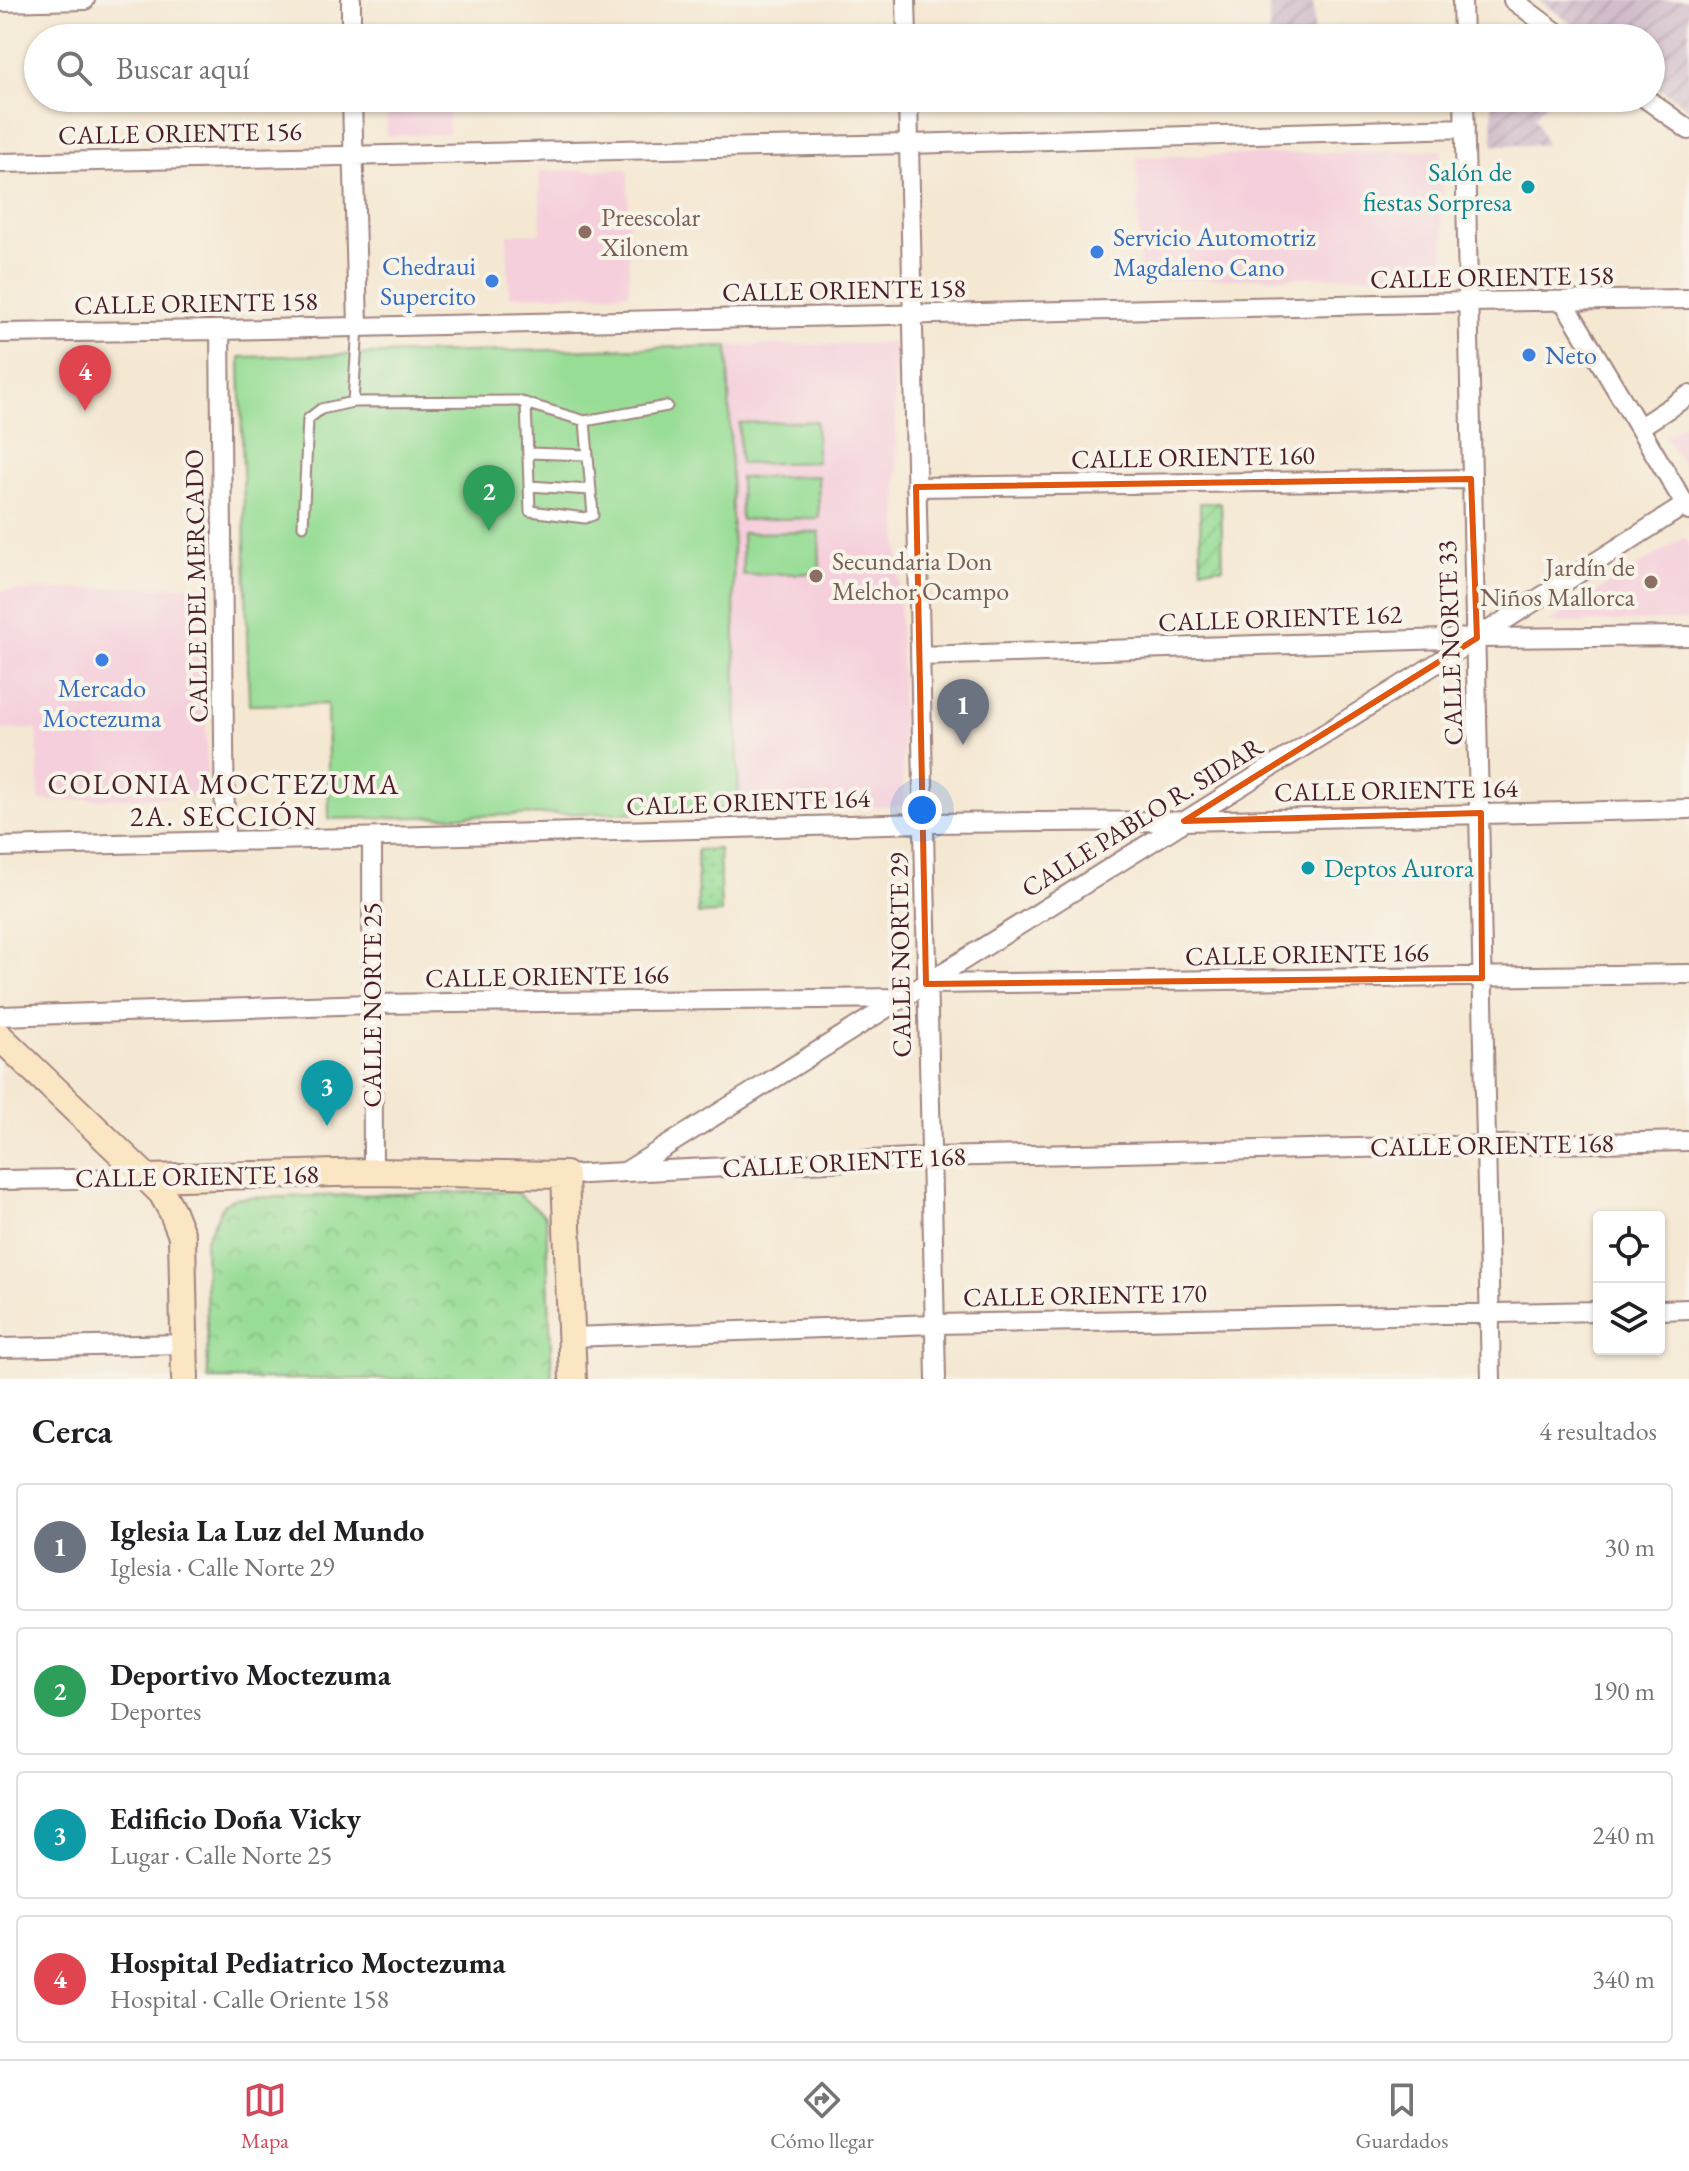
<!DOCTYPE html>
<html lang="es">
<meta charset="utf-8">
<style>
body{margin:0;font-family:"EB Garamond",serif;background:#f6f6f6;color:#202124}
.controls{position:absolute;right:24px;bottom:24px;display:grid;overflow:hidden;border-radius:8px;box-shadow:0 2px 6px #0004}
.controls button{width:72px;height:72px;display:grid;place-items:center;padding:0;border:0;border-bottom:2px solid #e0e0e0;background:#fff;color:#202124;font:40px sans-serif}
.you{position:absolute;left:922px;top:810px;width:28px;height:28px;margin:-20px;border:6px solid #fff;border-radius:50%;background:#1a73e8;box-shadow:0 0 0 12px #1a73e833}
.badge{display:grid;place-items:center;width:52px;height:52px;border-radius:50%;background:#d1495b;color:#fff;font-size:26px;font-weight:700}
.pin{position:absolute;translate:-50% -66px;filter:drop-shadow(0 2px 4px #0008)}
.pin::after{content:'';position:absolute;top:42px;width:28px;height:24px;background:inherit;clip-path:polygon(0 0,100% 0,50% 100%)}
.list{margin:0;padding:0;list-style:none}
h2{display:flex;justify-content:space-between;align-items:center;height:104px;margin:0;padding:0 32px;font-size:34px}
h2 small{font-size:26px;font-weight:400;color:#757577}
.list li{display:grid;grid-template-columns:52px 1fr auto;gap:24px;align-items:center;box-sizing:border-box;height:128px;margin:0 16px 16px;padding:0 16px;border:2px solid #e0e0e0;border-radius:8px}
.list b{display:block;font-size:30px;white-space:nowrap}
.list p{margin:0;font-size:26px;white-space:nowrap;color:#757577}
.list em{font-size:26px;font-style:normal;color:#757577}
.icon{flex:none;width:44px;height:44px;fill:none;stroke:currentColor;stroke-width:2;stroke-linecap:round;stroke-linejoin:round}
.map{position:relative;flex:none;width:1689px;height:1379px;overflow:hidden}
.search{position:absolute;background:#fff;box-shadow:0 2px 6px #0004;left:24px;right:24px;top:24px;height:88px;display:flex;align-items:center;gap:20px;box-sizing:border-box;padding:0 28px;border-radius:44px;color:#757577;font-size:30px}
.sheet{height:680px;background:#fff}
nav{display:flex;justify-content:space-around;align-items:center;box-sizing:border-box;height:112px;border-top:2px solid #e0e0e0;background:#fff;font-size:22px;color:#757577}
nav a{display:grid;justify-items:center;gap:4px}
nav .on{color:#d1495b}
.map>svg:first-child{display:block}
.built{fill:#f5cfdb}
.industrial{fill:url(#industrial-furrows)}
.grass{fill:url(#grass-dots);stroke:#717e60;stroke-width:2}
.park{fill:url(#park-crowns);stroke:#717e60;stroke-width:2}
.garden{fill:url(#garden-furrows);stroke:#717e60;stroke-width:2}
.pitch{fill:#98dd96;stroke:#717e60;stroke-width:2}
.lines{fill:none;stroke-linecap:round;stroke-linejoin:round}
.lane-casing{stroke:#a0847f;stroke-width:13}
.street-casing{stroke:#a0847f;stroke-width:22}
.secondary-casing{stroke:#a0847f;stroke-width:30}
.lane{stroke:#fff;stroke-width:9}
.street{stroke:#fff;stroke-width:18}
.secondary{stroke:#fbe6c4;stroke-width:26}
.marked{fill:none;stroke:#e0560e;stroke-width:6;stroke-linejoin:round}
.culture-dot{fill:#0f9aa8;stroke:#f7f3e8;stroke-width:3}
.education-dot{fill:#8d6e63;stroke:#f7f3e8;stroke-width:3}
.shop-dot{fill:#3f7fe0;stroke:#f7f3e8;stroke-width:3}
.labels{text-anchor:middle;stroke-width:8;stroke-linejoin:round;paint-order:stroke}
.street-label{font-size:26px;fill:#4a1f2b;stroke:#f7f3e8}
.culture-label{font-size:26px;fill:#0d838f;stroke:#f7f3e8;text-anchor:end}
.education-label{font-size:26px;fill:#785e54;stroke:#f7f3e8;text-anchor:start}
.shop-label{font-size:26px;fill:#366cbe;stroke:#f7f3e8;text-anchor:start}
.neighbourhood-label{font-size:28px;letter-spacing:2px;fill:#4a1f2b;stroke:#f7f3e8}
</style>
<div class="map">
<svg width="1689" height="1379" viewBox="0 0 1689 1379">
<defs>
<pattern id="industrial-furrows" width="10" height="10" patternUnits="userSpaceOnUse" patternTransform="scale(2)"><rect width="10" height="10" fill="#d1bdcc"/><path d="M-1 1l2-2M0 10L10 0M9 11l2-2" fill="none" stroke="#b5a2af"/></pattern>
<pattern id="grass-dots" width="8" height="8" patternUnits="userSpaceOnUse" patternTransform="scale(2)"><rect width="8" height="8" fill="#98dd96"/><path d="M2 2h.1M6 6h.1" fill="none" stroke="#84bd81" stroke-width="1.8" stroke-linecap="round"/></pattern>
<pattern id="park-crowns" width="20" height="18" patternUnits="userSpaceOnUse" patternTransform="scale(2)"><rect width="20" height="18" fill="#98dd96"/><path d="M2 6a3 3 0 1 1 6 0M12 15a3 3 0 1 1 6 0" fill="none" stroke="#84bd81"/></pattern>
<pattern id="garden-furrows" width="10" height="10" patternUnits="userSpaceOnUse" patternTransform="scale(2)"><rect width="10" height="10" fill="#98dd96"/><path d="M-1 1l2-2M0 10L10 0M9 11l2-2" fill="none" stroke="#84bd81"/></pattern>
</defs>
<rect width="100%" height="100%" fill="#f7f3e8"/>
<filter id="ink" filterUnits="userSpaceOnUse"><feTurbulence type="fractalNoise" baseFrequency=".0125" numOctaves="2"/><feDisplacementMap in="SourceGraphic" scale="16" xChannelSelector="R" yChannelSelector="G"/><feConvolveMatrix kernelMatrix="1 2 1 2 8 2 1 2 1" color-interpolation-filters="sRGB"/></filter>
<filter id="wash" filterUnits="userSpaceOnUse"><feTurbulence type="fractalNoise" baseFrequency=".006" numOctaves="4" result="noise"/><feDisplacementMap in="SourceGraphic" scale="32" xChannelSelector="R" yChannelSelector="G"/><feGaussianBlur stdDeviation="1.8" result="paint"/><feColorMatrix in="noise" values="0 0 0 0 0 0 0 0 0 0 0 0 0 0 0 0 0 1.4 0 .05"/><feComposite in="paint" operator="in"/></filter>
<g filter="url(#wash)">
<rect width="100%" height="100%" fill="#f5e8d3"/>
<path class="built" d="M386 98H449V134L387 136Z
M1441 150 1444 274 1140 281 1137 157Z
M628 169 629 293 509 296 507 234 541 233 539 171Z
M894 343 904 806 739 810 728 346Z
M1689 421V475L1665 436Z
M1685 537 1689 543V620L1547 623Z
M202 586 208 796 39 801 37 729 0 730V591Z"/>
<path class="industrial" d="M1269 0H1313L1314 38H1269Z
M1539 0H1689V109L1651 82V38H1591Z
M1492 98H1550L1535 116 1546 145H1493Z"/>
<path class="grass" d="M719 849 721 913 698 914 697 850Z"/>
<path class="park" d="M514 1191 546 1216 552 1379H208L205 1241 223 1205 230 1200 238 1198Z"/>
<path class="garden" d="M1200 503H1221L1223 568H1201Z"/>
<path class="pitch" d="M728 346 739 810 329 819 327 704 249 705 240 357Z
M816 421 817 462 740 464 739 423Z
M818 476 819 518 741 520 740 478Z
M819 532 820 573 743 575 742 533Z"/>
</g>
<g filter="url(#ink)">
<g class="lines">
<defs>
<path id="lane" d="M353 402 358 326
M585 421 667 406
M528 453 588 455
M529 486 591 490
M303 526 308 419 321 409 353 402 518 401 585 421 593 515 585 518 530 511 526 403"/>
<path id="street" d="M351 0V38
M906 0 907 38
M1462 0 1463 38
M1513 0 1564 38
M0 2 85 0
M352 98 358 326
M908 98 936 1379
M1464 98 1491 1379
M1645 98 1689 130
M0 163 909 144 1465 128
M1564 302 1689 511
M220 330 225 842
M0 333 220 330 1468 302 1689 299
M1640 427 1689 395
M916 487 1471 479
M920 656 1477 638 1689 636
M372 838 373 1172
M0 847 923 823 1184 821 1689 809
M926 984 1689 974
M0 1016 371 1004 901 998
M625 1172 1477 638 1685 505
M565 1175 931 1157 1689 1141
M0 1180 147 1178
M1659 1310 1689 1309
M571 1337 935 1324 1599 1311
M0 1348 185 1344"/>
<path id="secondary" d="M0 1037 147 1178 162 1193 172 1211 182 1236 185 1379
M147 1178 373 1172 565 1175 573 1379"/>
</defs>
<use href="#lane" class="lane-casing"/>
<use href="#street" class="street-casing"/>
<use href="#secondary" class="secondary-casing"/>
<use href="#lane" class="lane"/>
<use href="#street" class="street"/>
<use href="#secondary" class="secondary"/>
</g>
</g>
<path class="marked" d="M1471 479 1477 638 1184 821 1481 813 1482 978 926 984 916 487Z"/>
<g class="culture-dot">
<circle cx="1528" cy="187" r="8"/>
<circle cx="1308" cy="868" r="8"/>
</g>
<g class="education-dot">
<circle cx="585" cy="232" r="8"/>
<circle cx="816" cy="576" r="8"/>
<circle cx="1651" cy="582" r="8"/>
</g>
<g class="shop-dot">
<circle cx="1097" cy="252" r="8"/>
<circle cx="492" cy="281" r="8"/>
<circle cx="1529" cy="355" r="8"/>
<circle cx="102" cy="660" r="8"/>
</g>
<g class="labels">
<g class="street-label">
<text transform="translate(180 133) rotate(-1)" y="9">CALLE ORIENTE 156</text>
<text transform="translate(1492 277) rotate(-1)" y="9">CALLE ORIENTE 158</text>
<text transform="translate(844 290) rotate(-1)" y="9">CALLE ORIENTE 158</text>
<text transform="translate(196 303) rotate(-1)" y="9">CALLE ORIENTE 158</text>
<text transform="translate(1193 457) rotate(-1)" y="9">CALLE ORIENTE 160</text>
<text transform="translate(196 586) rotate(-91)" y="9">CALLE DEL MERCADO</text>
<text transform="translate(1280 618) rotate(-2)" y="9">CALLE ORIENTE 162</text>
<text transform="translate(1450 643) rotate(-92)" y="9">CALLE NORTE 33</text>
<text transform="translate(1396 790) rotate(-1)" y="9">CALLE ORIENTE 164</text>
<text transform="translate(748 802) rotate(-2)" y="9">CALLE ORIENTE 164</text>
<text transform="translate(1142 817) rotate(-32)" y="9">CALLE PABLO R. SIDAR</text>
<text transform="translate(1307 954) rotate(-1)" y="9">CALLE ORIENTE 166</text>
<text transform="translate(900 955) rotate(-91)" y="9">CALLE NORTE 29</text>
<text transform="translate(547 976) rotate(-1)" y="9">CALLE ORIENTE 166</text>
<text transform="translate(372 1005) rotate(-90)" y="9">CALLE NORTE 25</text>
<text transform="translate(1492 1145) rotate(-1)" y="9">CALLE ORIENTE 168</text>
<text transform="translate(844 1162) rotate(-3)" y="9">CALLE ORIENTE 168</text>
<text transform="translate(197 1176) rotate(-1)" y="9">CALLE ORIENTE 168</text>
<text transform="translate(1085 1295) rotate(-1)" y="9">CALLE ORIENTE 170</text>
</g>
<g class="culture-label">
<text x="1512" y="181">Salón de<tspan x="1512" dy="30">fiestas Sorpresa</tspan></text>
<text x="1324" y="877" text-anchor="start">Deptos Aurora</text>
</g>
<g class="education-label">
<text x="601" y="226">Preescolar<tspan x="601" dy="30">Xilonem</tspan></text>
<text x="832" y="570">Secundaria Don<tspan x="832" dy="30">Melchor Ocampo</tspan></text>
<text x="1635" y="576" text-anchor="end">Jardín de<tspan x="1635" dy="30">Niños Mallorca</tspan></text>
</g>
<g class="shop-label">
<text x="1113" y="246">Servicio Automotriz<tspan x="1113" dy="30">Magdaleno Cano</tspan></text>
<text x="476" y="275" text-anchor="end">Chedraui<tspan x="476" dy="30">Supercito</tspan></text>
<text x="1545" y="364">Neto</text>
<text x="102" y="697" text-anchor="middle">Mercado<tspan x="102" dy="30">Moctezuma</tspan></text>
</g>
<g class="neighbourhood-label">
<text x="224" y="794">COLONIA MOCTEZUMA<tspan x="224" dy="32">2A. SECCIÓN</tspan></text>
</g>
</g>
</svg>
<div class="controls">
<button><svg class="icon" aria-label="locate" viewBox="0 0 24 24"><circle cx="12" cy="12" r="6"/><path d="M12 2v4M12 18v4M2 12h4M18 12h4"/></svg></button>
<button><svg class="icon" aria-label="layers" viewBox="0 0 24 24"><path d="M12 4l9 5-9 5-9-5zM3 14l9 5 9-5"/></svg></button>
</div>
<div class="you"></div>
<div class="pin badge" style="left:963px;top:745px;background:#6b7280">1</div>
<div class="pin badge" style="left:489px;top:531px;background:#2e9e5b">2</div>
<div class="pin badge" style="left:327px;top:1126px;background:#0f9aa8">3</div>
<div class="pin badge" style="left:85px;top:411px;background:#e0444e">4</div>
<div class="search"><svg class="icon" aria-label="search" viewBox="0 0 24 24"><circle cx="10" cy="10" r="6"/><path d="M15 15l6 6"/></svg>Buscar aquí</div>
</div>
<section class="sheet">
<h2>Cerca<small>4 resultados</small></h2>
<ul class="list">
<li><span class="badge" style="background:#6b7280">1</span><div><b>Iglesia La Luz del Mundo</b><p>Iglesia · Calle Norte 29</p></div><em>30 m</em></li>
<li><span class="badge" style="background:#2e9e5b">2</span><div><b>Deportivo Moctezuma</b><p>Deportes</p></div><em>190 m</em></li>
<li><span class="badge" style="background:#0f9aa8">3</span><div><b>Edificio Doña Vicky</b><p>Lugar · Calle Norte 25</p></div><em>240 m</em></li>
<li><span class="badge" style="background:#e0444e">4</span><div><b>Hospital Pediatrico Moctezuma</b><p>Hospital · Calle Oriente 158</p></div><em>340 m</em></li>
</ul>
</section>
<nav>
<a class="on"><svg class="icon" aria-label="map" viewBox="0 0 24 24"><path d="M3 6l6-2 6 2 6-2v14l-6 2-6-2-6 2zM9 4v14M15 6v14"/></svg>Mapa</a>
<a><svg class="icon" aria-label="directions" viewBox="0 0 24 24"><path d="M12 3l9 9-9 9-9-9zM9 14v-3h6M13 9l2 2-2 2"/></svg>Cómo llegar</a>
<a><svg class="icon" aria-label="saved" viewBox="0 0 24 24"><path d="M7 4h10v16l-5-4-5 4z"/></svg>Guardados</a>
</nav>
